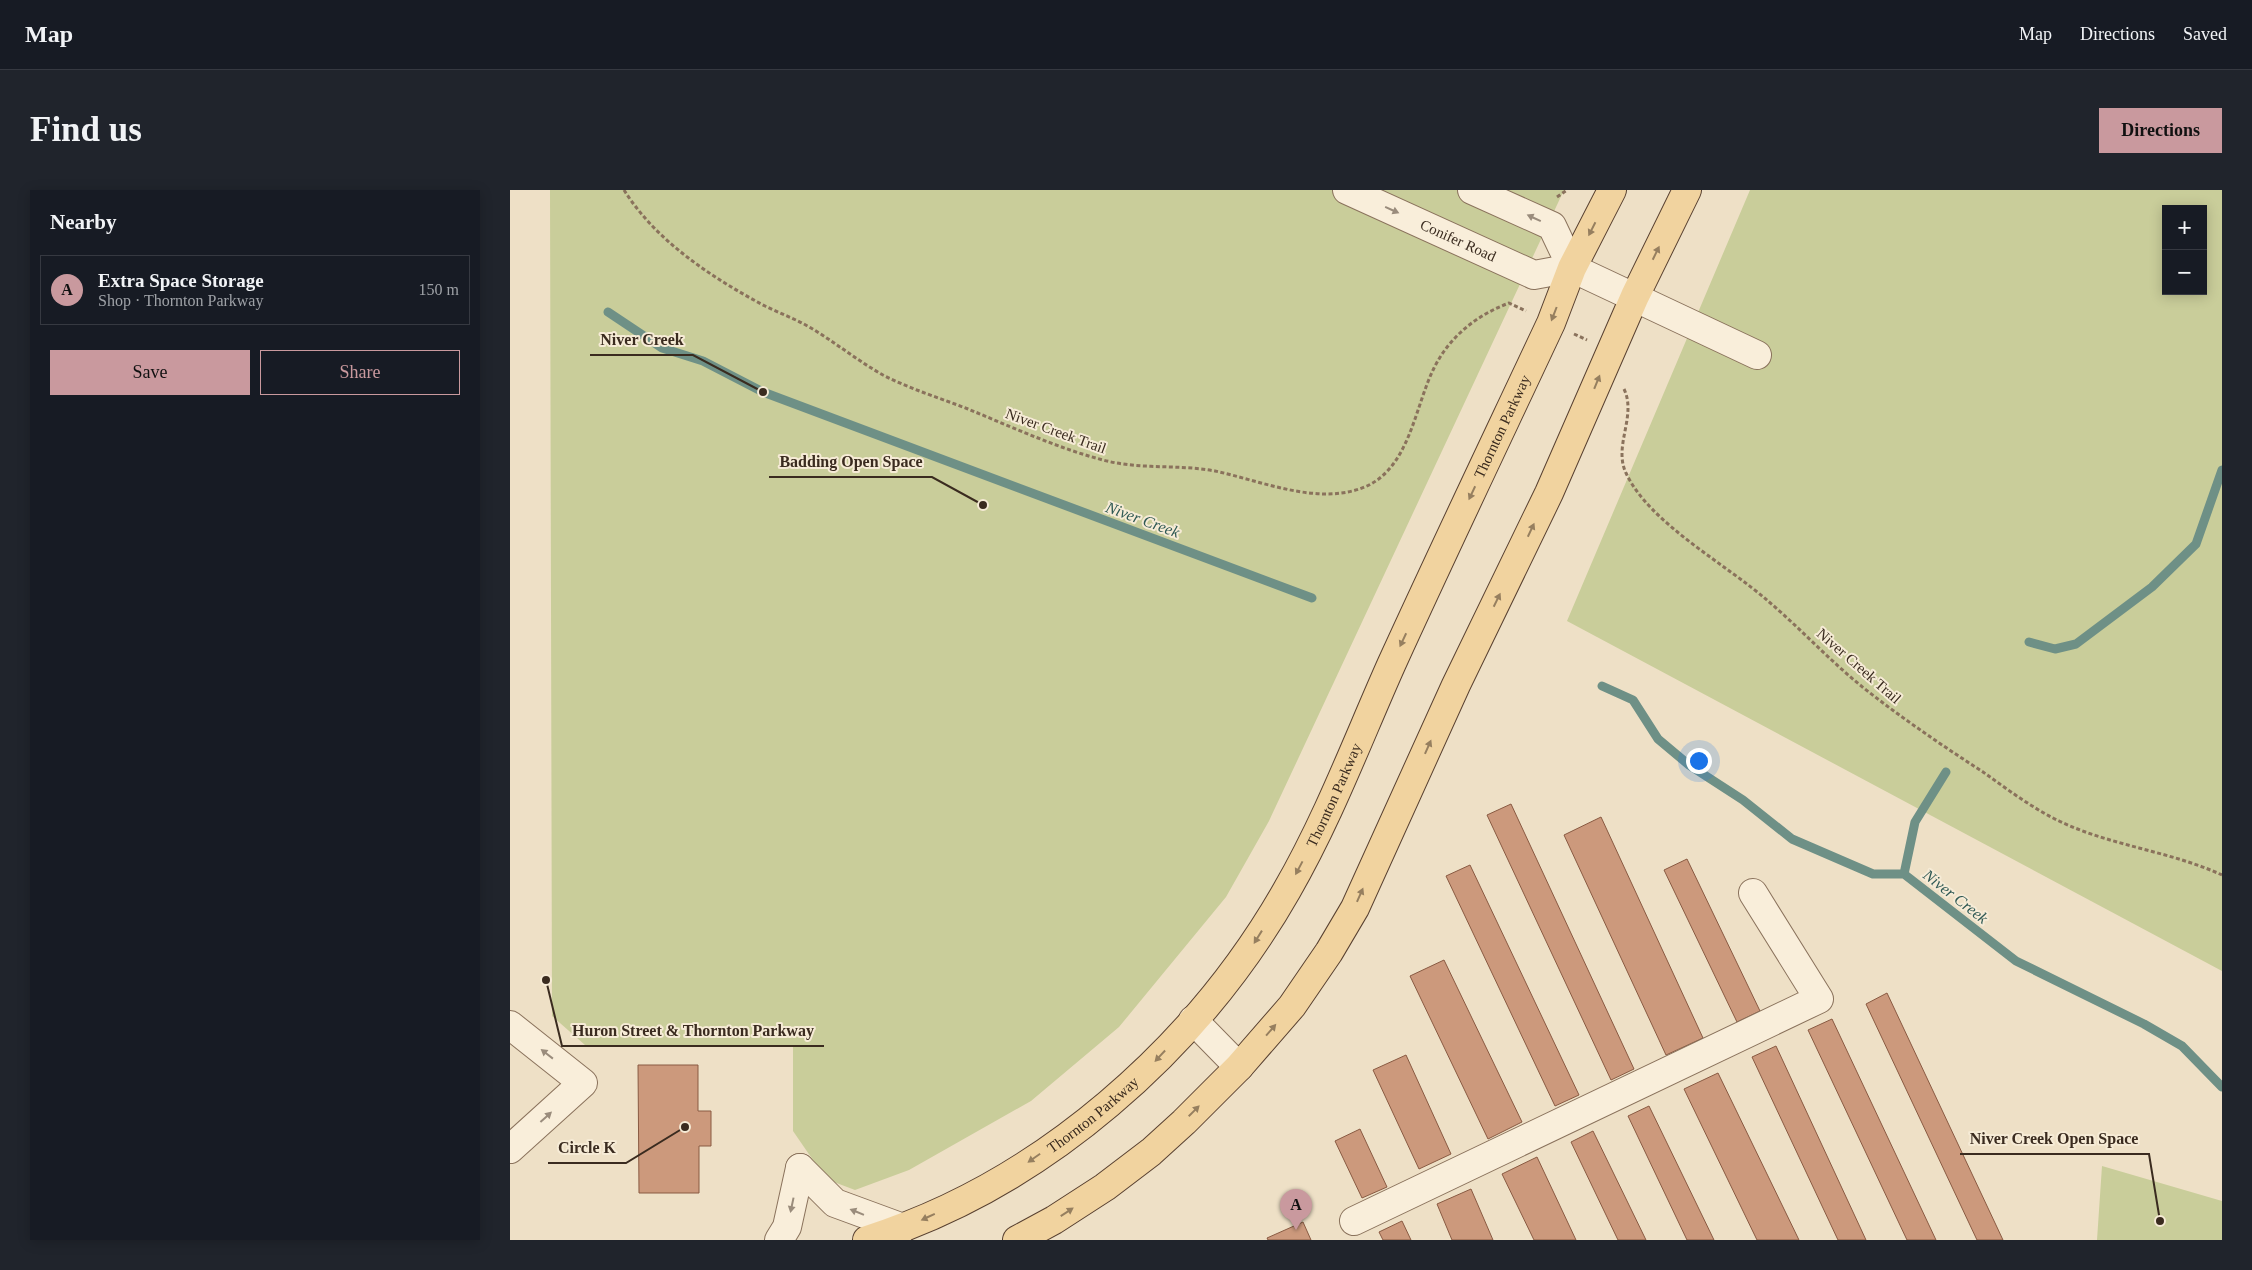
<!DOCTYPE html>
<meta charset="utf-8">
<style>
body{margin:0;font-family:"Times New Roman",serif;background:#20242c;color:#f1f3f6}
.controls{position:absolute;right:15px;top:15px;display:grid;overflow:hidden;border-radius:0px;box-shadow:0 2px 12px #0003}
.controls button{width:45px;height:45px;display:grid;place-items:center;padding:0;border:0;border-bottom:1px solid #363941;background:#171b24;color:#f1f3f6;font:25px sans-serif}
.you{position:absolute;left:1188px;top:570px;width:18px;height:18px;margin:-12px;border:4px solid #fff;border-radius:50%;background:#1a73e8;box-shadow:0 0 0 8px #1a73e833}
.badge{display:grid;place-items:center;width:32px;height:32px;border-radius:50%;background:#c9999e;color:#111;font-size:16px;font-weight:700}
.pin{position:absolute;translate:-50% -41px;filter:drop-shadow(0 1px 2px #0008)}
.pin::after{content:'';position:absolute;top:26px;width:18px;height:15px;background:inherit;clip-path:polygon(0 0,100% 0,50% 100%)}
.list{margin:0;padding:0;list-style:none}
h2{display:flex;justify-content:space-between;align-items:center;height:65px;margin:0;padding:0 20px;font-size:21px}
h2 small{font-size:16px;font-weight:400;color:#9ea1a6}
.list li{display:grid;grid-template-columns:32px 1fr auto;gap:15px;align-items:center;box-sizing:border-box;height:70px;margin:0 10px 10px;padding:0 10px;border:1px solid #363941;border-radius:0px}
.list b{display:block;font-size:19px;white-space:nowrap}
.list p{margin:0;font-size:16px;white-space:nowrap;color:#9ea1a6}
.list em{font-size:16px;font-style:normal;color:#9ea1a6}
.actions{display:flex;gap:10px;padding:15px 20px}
.actions a{flex:1;padding:11px 0;border:1px solid #c9999e;border-radius:0px;text-align:center;font-size:18px;color:#c9999e}
.actions .main{background:#c9999e;color:#111}
.map{position:relative;flex:none;width:1712px;height:1050px;overflow:hidden;border-radius:0px}
header{display:flex;align-items:center;gap:30px;box-sizing:border-box;height:70px;padding:0 25px;background:#171b24;border-bottom:1px solid #363941}
header strong{font-size:24px}
nav{display:flex;gap:28px;margin-inline-start:auto;font-size:18px}
.intro{display:flex;align-items:center;justify-content:space-between;box-sizing:border-box;height:120px;padding:0 30px}
h1{margin:0;font-size:35px}
.button{padding:12px 22px;border-radius:0px;background:#c9999e;color:#111;font-size:18px;font-weight:700}
main{display:flex;gap:30px;padding:0 30px}
aside{flex:1;background:#171b24;border-radius:0px;box-shadow:0 2px 12px #0003}
.map>svg:first-child{display:block}
.green{fill:#c9cd9a;fill-rule:evenodd}
.lines{fill:none;stroke-linecap:round;stroke-linejoin:round}
.stream{stroke:#6e9086;stroke-width:9}
.building{fill:#cc997c;stroke:#895a42}
.minor-casing{stroke:#8a725c;stroke-width:30}
.major-casing{stroke:#584030;stroke-width:30}
.path{stroke:#8a725c;stroke-width:3;stroke-dasharray:4 2.5;stroke-linecap:butt}
.minor{stroke:#f9eeda;stroke-width:28}
.major{stroke:#f1d39f;stroke-width:28}
.oneway{fill:#9a8c7c}
.oneway2{fill:#967f5f}
.labels{text-anchor:middle;stroke-width:4;stroke-linejoin:round;paint-order:stroke}
.street-label{font-size:15px;fill:#3a2b1f;stroke:#f6ebd6}
.water-label{font-size:16px;font-style:italic;fill:#2f5954;stroke:#f6ebd6}
.leader{fill:none;stroke:#3a2b1f;stroke-width:2}
.callout-dot{fill:#3a2b1f;stroke:#f6ebd6;stroke-width:2}
.callout-label{font-size:16px;text-anchor:middle;font-weight:bold;fill:#3a2b1f;stroke:#f6ebd6;stroke-width:4;stroke-linejoin:round;paint-order:stroke}
</style>
<header>
<strong>Map</strong>
<nav><a>Map</a><a>Directions</a><a>Saved</a></nav>
</header>
<div class="intro"><h1>Find us</h1><a class="button">Directions</a></div>
<main>
<aside>
<h2>Nearby<small></small></h2>
<ul class="list">
<li><span class="badge">A</span><div><b>Extra Space Storage</b><p>Shop · Thornton Parkway</p></div><em>150 m</em></li>
</ul>
<div class="actions"><a class="main">Save</a><a>Share</a></div>
</aside>
<div class="map">
<svg width="1712" height="1050" viewBox="0 0 1712 1050">
<rect width="100%" height="100%" fill="#eee0c6"/>
<path class="green" d="M40 0H1054L759 631 716 707 609 837 521 911 399 980 345 1000 316 989 283 941V855H75L42 826Z
M1240 0H1712V781L1057 431ZM1656 19H1693V101H1656Z
M1592 976 1712 1011V1050H1587Z"/>
<g class="lines">
<path class="stream" d="M98 122 152 158 193 171 253 202 802 408
M1519 452 1545 459 1566 454 1642 397 1686 354 1712 280
M1092 496 1123 510 1148 549 1179 575 1233 610 1282 649 1363 684H1394L1506 771 1634 834 1672 856 1712 897
M1394 684 1405 632 1436 582"/>
</g>
<path class="building" d="M1001 614 1124 879 1101 890 977 625Z
M1091 627 1193 848 1156 865 1054 645Z
M1177 669 1250 821 1227 832 1154 680Z
M960 675 1069 905 1045 916 936 686Z
M934 770 1012 932 978 949 900 786Z
M1377 803 1493 1050H1467L1356 814Z
M1322 829 1426 1050H1397L1298 840Z
M1266 856 1356 1050H1328L1242 867Z
M896 865 941 964 909 979 863 880Z
M128 875H188V921H201V956H189V1003H129Z
M1208 883 1289 1050H1247L1174 899Z
M1139 916 1204 1050H1177L1118 926Z
M850 939 877 997 852 1008 825 951Z
M1083 941 1136 1050H1108L1061 952Z
M1027 967 1066 1050H1024L992 984Z
M961 999 983 1050H942L927 1014Z
M892 1031 901 1050H873L869 1042Z
M793 1032 801 1050H758L757 1048Z"/>
<g class="lines">
<defs>
<g id="minor">
<path id="s1" d="M837 0 1024 85 1062 78 1247 165"/>
<path d="M962 0 1042 36 1062 78"/>
<path d="M683 830 729 877"/>
<path d="M0 835 73 893 0 959"/>
<path d="M290 978 325 1013 393 1038"/>
<path d="M844 1031 1309 809 1243 703"/>
<path d="M269 1050 277 1037 290 978"/>
</g>
<g id="major">
<path id="s2" d="M357 1050C532 995 687 858 777 700 819 627 848 549 882 473 934 359 988 246 1041 133L1062 78 1102 0"/>
<path d="M507 1050 544 1030 595 997 641 962 674 932 729 877 782 816 819 762 845 718 946 495 1039 303 1125 106 1177 0"/>
</g>
</defs>
<use href="#minor" class="minor-casing"/>
<use href="#major" class="major-casing"/>
<path class="path" d="M114 0C146 51 201 87 253 115 269 123 286 129 301 138 326 153 348 171 373 185 400 199 430 208 458 219 502 237 547 258 593 270 630 280 668 274 705 281 752 291 810 317 857 296 900 276 905 216 924 178 940 146 967 125 999 113L1016 121
M1047 7 1057 0
M1064 144 1077 150
M1114 199C1127 226 1103 256 1116 283 1139 333 1216 374 1258 411 1291 439 1321 472 1355 499 1393 529 1433 556 1473 582 1497 599 1522 618 1549 631 1601 656 1660 661 1712 685"/>
<use href="#minor" class="minor"/>
<use href="#major" class="major"/>
</g>
<defs><path id="oneway-solid" d="M-6-.8H1V-3.2L6.5 0L1 3.2V.8H-6Z" transform="scale(1.25)"/></defs>
<g class="oneway">
<use href="#oneway-solid" transform="translate(882 20) rotate(24)"/>
<use href="#oneway-solid" transform="translate(1024 28) rotate(-155)"/>
<use href="#oneway-solid" transform="translate(37 864) rotate(-142)"/>
<use href="#oneway-solid" transform="translate(36 927) rotate(-42)"/>
<use href="#oneway-solid" transform="translate(282 1015) rotate(102)"/>
<use href="#oneway-solid" transform="translate(347 1022) rotate(-158)"/>
</g>
<g class="oneway2">
<use href="#oneway-solid" transform="translate(1082 39) rotate(117)"/>
<use href="#oneway-solid" transform="translate(1146 63) rotate(-64)"/>
<use href="#oneway-solid" transform="translate(1044 124) rotate(111)"/>
<use href="#oneway-solid" transform="translate(1087 192) rotate(-68)"/>
<use href="#oneway-solid" transform="translate(962 303) rotate(115)"/>
<use href="#oneway-solid" transform="translate(1021 340) rotate(-65)"/>
<use href="#oneway-solid" transform="translate(987 410) rotate(-64)"/>
<use href="#oneway-solid" transform="translate(893 450) rotate(115)"/>
<use href="#oneway-solid" transform="translate(918 557) rotate(-66)"/>
<use href="#oneway-solid" transform="translate(789 678) rotate(118)"/>
<use href="#oneway-solid" transform="translate(850 705) rotate(-66)"/>
<use href="#oneway-solid" transform="translate(748 747) rotate(122)"/>
<use href="#oneway-solid" transform="translate(761 840) rotate(-49)"/>
<use href="#oneway-solid" transform="translate(650 866) rotate(133)"/>
<use href="#oneway-solid" transform="translate(684 921) rotate(-45)"/>
<use href="#oneway-solid" transform="translate(524 968) rotate(145)"/>
<use href="#oneway-solid" transform="translate(557 1022) rotate(-33)"/>
<use href="#oneway-solid" transform="translate(418 1027) rotate(155)"/>
</g>
<g class="labels">
<g class="street-label">
<text dy="5" stroke="none"><textPath href="#s1" startOffset="122">Conifer Road</textPath></text>
<text dy="5" stroke="none"><textPath href="#s2" startOffset="1070">Thornton Parkway</textPath></text>
<text transform="translate(546 241) rotate(20)" y="5">Niver Creek Trail</text>
<text transform="translate(1349 476) rotate(41)" y="5">Niver Creek Trail</text>
<text dy="5" stroke="none"><textPath href="#s2" startOffset="665">Thornton Parkway</textPath></text>
<text dy="5" stroke="none"><textPath href="#s2" startOffset="260">Thornton Parkway</textPath></text>
</g>
<g class="water-label">
<text transform="translate(633 329) rotate(20)" y="6">Niver Creek</text>
<text transform="translate(1446 706) rotate(38)" y="6">Niver Creek</text>
</g>
</g>
<path class="leader" d="M253 202L183 165H80M473 315L422 287H259M36 790L52 856H314M1650 1031L1639 964H1450M175 937L116 973H38"/>
<g class="callout-dot">
<circle cx="253" cy="202" r="5"/>
<circle cx="473" cy="315" r="5"/>
<circle cx="36" cy="790" r="5"/>
<circle cx="1650" cy="1031" r="5"/>
<circle cx="175" cy="937" r="5"/>
</g>
<g class="callout-label">
<text x="132" y="155">Niver Creek</text>
<text x="341" y="277">Badding Open Space</text>
<text x="183" y="846">Huron Street &amp; Thornton Parkway</text>
<text x="1544" y="954">Niver Creek Open Space</text>
<text x="77" y="963">Circle K</text>
</g>
</svg>
<div class="controls">
<button>+</button>
<button>−</button>
</div>
<div class="you"></div>
<div class="pin badge" style="left:786px;top:1040px">A</div>
</div>
</main>
